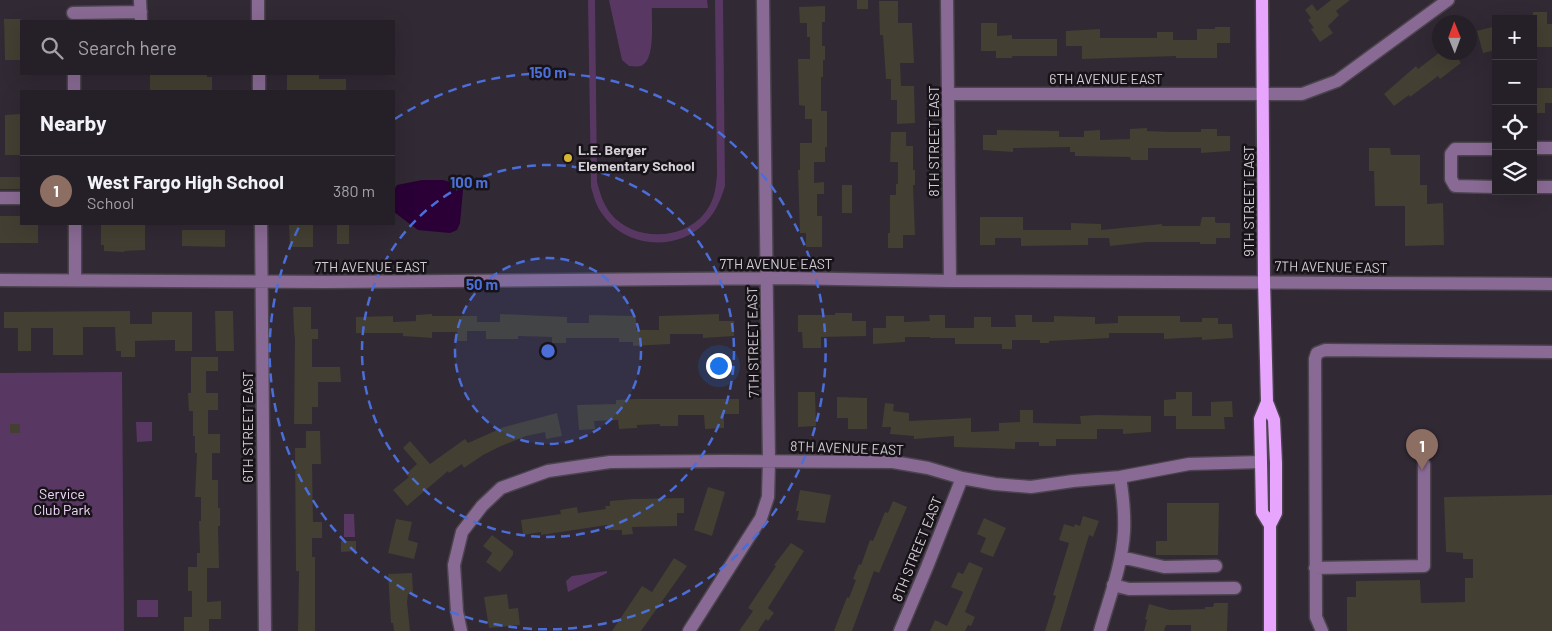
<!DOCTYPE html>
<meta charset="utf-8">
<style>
body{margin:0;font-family:Barlow,sans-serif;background:#2d272f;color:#f1f3f6}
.controls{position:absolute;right:15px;top:15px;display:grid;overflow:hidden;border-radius:0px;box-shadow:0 5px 20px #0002}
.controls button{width:45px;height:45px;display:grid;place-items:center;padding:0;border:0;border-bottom:1px solid #423d44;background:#251f27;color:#f1f3f6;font:25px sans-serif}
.compass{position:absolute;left:1432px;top:15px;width:45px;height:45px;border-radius:50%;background:#251f27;box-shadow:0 5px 20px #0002;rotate:359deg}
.you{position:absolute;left:718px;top:365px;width:18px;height:18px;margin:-12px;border:4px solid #fff;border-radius:50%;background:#1a73e8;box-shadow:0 0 0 8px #1a73e833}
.badge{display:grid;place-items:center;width:32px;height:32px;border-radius:50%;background:#d6b534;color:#fff;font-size:16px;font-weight:700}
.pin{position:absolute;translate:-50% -41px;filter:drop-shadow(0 1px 2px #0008)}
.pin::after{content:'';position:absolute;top:26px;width:18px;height:15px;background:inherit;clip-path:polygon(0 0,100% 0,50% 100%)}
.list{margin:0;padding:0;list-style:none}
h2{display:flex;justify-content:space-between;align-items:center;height:65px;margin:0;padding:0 20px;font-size:21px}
h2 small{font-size:16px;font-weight:400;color:#a3a2a7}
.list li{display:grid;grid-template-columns:32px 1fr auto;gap:15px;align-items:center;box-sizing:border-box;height:70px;padding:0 20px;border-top:1px solid #423d44}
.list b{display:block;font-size:19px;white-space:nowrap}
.list p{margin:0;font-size:16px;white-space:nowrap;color:#a3a2a7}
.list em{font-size:16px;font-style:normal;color:#a3a2a7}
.icon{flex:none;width:28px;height:28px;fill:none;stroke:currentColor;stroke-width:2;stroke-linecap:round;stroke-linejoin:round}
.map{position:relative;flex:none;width:1552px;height:631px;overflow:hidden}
.search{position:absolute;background:#251f27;box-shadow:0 5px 20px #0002;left:20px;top:20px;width:375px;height:55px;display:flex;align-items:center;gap:12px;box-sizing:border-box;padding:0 18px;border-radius:0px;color:#a3a2a7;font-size:19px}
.panel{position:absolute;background:#251f27;box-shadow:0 5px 20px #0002;left:20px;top:90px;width:375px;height:135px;border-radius:0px}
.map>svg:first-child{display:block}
.green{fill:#583863}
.water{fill:#2a0036}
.building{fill:#433f32}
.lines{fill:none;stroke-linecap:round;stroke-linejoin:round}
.minor-casing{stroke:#4b444e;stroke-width:15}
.major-casing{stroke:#4b444e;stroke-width:15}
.minor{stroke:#896a94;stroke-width:12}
.major{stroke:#e7a5fd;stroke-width:12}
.ring{fill:none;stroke:#4b6ed8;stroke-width:2.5;stroke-dasharray:9 6}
.poi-dot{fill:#d6b534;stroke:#171318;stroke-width:2}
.labels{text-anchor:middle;stroke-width:5;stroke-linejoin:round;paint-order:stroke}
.street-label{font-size:14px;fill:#d4cfd6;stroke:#171318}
.poi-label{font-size:14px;font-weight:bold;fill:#d4cfd6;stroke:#171318;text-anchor:start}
.park-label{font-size:14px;fill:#f3d9fc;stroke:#171318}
.centre{fill:#4b6ed8;stroke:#171318;stroke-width:2.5}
.ring-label{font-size:15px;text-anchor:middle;font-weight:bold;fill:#4b6ed8;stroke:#171318;stroke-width:5;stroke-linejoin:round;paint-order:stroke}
</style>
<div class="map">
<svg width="1552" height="631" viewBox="0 0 1552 631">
<rect width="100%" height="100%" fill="#312934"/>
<path class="green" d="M588 0H595L597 182C600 193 603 204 611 214 633 241 682 241 704 214 714 202 716 189 717 174L715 0H723L725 186C721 199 716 212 705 223 677 252 626 248 603 215 596 206 594 197 591 187Z
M609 0H707L708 8H652C651 21 656 60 641 66 638 67 633 66 629 66L622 60Z
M122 372 124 631H0V373Z
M136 422H152V441L137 442Z
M344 514H354L355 537H344Z
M607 571V573L568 592 566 581 572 576Z
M137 600H158V617H137Z"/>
<path class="water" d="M422 180H443L461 185 463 190 460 223 457 230 450 233 418 230 394 212V190L397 185Z"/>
<path class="building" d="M857 0H868V9H857Z
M1331 0H1350L1336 11 1339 15 1328 26 1333 33 1320 42 1311 29 1314 28 1308 20 1311 18 1305 10 1312 4 1317 11Z
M879 1H898V23H912L914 63H900L901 86H914L915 123 897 124V100H891V79H886L883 35H880Z
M825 6V22H822V46H825V60H823V77H821V111H827V147H825V162H814V183L824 182V194H817V216H822V247H806V233H800L798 170H800V143H812V119H805V106L799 105 798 59H810V37H807V23H800L799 7Z
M1533 12H1547V24H1552V47H1533Z
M4 19H21V60H5Z
M981 23H997V36L1012 35V39H1057V56H1012V58H996V51H981Z
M1496 26V50L1483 53 1477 31Z
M1215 27H1230V43H1217V58H1176V56L1082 59V46H1066V31L1100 29V38H1157V32H1173V40H1197V29H1215Z
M1440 52H1453L1461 63 1440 79 1438 76 1410 97 1409 95 1394 106 1384 94 1416 66 1418 69Z
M150 74H207V77H212V91H150Z
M287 74H319V79H346V90L287 91Z
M1533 88H1552V103H1545V113H1533Z
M21 114V155H5V115Z
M1147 128V131L1171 132H1201V129H1217V136H1230V151L1201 153V148H1148V160H1131L1130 157 1075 156V152H1070V147L1013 148V152L983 150V135H997V130L1059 131V137H1084V131L1100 130V140L1130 139V129Z
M891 132H906V146H913V170H915V185H913L915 235H903V248H888V233H890V195H896V184H898V162H890Z
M1369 148H1390L1391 155H1420V185H1427V204L1443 203 1444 245 1405 246V206H1375L1374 171H1369Z
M0 177H21V189H0Z
M842 185H852V213H842Z
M0 216H21V224H38V243H0Z
M980 217H1023V230H1071V223L1101 224V230L1162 224V226H1200L1202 217H1215V222L1217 223H1230V238H1216V244H1200V242H1147L1110 246 1109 238H1088V245L1021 246V238H995V245H980Z
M101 224H145V250L124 251V252L104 251V245H101Z
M289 224H313V247H290Z
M337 224H349V244H337Z
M182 230H225V247L182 246Z
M293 307H311V329H318V339H312V367H340L341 382H318V407H312V424H294L295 339 294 331Z
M130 311V324H152V312H192V351H175V340L135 341V357H121V351H116L115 327H83V355H53V328H31V351H18V328H4V312Z
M215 311H233L234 351H216Z
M835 313H852V321H866V336L821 337V348H803L802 332H798V315H835Z
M432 314V316H477V322H500V314L567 317V323H589V315L636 316V330H659V316L719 314V321H734V336L703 338V334H670V344L633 346V342H619V338H566V343H552V337L518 336V339H486V331H467V341H457V332H432V338L403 336V333H356V317L393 316V322L416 321V315Z
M929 315H945V328H974V317H991V327H1016L1015 315H1032V322H1054V316L1095 317V324L1118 323V316H1180V322H1202V318H1218V324H1232L1233 338 1202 340V337L1164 339V333H1109V338L1049 341V343H1040V340H1012V349H1002V344H955V338H930V337H905V342L873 344V328H886V316H904V322L930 321Z
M191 357H218V371H206V393H218V410H208V434H220V453H212V480H218V508H220V526H218L219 568H207V602L221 601V619H209V631H184V617H192V591H188V567H197V553H200L199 521H201V497H195L197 453H195V436H193V411H189L188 393H191Z
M798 392H815L816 426 798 427Z
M1176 392H1192V416H1211V402L1232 401 1233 417H1224L1225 429H1176V416H1164V400L1176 399Z
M837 397 867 398V429H848V418H837Z
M635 399H739V414H724V428L705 429 704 415H678V426H660V424L637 425V428L619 429 618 420 594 421 595 429 579 430 577 405 616 404V400Z
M885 403 894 404 893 411 909 413V421L971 418V432L999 431V423L1020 422V410H1033V423L1081 424 1080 416 1096 415 1151 416V432L1123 434V429H1097V439H1056V446H1039V442H1015V449L954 447V436L914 439V436L890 434 891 427H882Z
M557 413 562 436 546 439 545 432 526 436 501 446 483 455 464 468 462 464 449 473 448 471 407 506 393 490 409 477 406 474 417 464 403 448 410 441 430 464 465 439 468 443 504 427Z
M10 424H20V433H10Z
M306 431H320L321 464H312L313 522H322V538H312V557H315V631H298L299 571H296L295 448H306Z
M708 487 725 492 712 536 694 530Z
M800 490 831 495 825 523 797 520 799 511H796Z
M1552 495V631H1347V597H1356V581L1420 580 1421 603 1465 602V578H1473V559H1463V553L1446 552 1444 497Z
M684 498V513H677V526L632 527 633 534 622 535V530H608L607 525 541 535V532L523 535 521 520 561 514 560 510 577 507 578 513 606 509 605 506H610V501L633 499Z
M893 501 907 507 879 573 874 571 852 631H834L847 597 849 598 856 580 853 579 859 564 861 565 870 540 873 541 885 512 888 513Z
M1167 503H1219L1218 555H1156V541H1167Z
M1083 516 1099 521 1093 537 1089 535 1060 631H1045L1056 596 1053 595 1069 543 1059 540 1064 524 1074 527 1075 524 1080 526Z
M984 518 1006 528 993 557 980 552 986 538 977 534Z
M396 519 412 522 408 540 418 543 414 559 388 553Z
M492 535 513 551V555L500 572 486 562 492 553 483 546Z
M341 541H356V551L341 552Z
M791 543 804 551 768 608 774 613 768 621 766 619 758 631H739L753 611 748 608 776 566 774 565Z
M674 558 687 566 641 631H612L642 586 652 592Z
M969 562 983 568 965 612 975 617 971 626 968 625 965 631H930L935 620 947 626 963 592 951 587 958 572 963 574Z
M412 573 413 593 408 594 407 602 410 631H394L393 623H391L388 574Z
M507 594 509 609 518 608 520 625 489 628 484 597Z
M1214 603H1228L1227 631H1191V625H1166L1164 631H1144L1147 620 1145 619 1149 604 1170 610 1205 609V607H1213Z"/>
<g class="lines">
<defs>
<path id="minor" d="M140 0 141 21
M258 0V21
M947 0 950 281
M73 13 141 12
M74 74V91
M259 74V91
M949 94H1302L1337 81 1448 0
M1533 148H1552
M1496 149H1455L1451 154V179L1455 186 1496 187
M1533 187H1552
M0 198H21
M75 224V280
M261 224 265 631
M0 280 325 282 782 278 950 281 1552 284
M1121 557 1164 567 1216 566
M1315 568 1424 566V464
M1113 585 1129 589 1235 588
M461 631 457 612 454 565 462 532 482 506 501 488 548 471 610 462 724 461 893 462 928 468 962 478 995 484 1031 487 1073 481 1120 477 1189 464 1261 462
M689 631 761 518 768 497 769 461 763 0
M900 631 927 567 962 478
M1100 631C1109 599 1122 565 1124 532 1125 513 1123 496 1120 477
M1322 631 1316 617 1315 359 1317 353 1325 350 1552 352"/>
<path id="major" d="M1262 0 1264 281 1267 402 1274 420 1276 463V513L1270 525V631
M1267 402 1260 419 1261 462 1262 512 1270 525"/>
</defs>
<use href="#minor" class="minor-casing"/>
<use href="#major" class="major-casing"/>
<use href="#minor" class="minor"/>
<use href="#major" class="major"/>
</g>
<circle cx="548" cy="351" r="93" fill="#4b6ed8" fill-opacity=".12"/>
<g class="ring">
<circle cx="548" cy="351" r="93"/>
<circle cx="548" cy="351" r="186"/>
<path d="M395 119A278 278 0 1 1 300 225"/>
</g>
<circle class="poi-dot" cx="568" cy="158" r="5"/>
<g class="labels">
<g class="street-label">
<text x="1106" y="84">6TH AVENUE EAST</text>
<text transform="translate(934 141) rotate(-90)" y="5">8TH STREET EAST</text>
<text transform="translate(1249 201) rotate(-90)" y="5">9TH STREET EAST</text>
<text x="776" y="269">7TH AVENUE EAST</text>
<text x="371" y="272">7TH AVENUE EAST</text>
<text transform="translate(1331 267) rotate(1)" y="5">7TH AVENUE EAST</text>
<text transform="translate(753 342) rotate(-91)" y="5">7TH STREET EAST</text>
<text transform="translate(248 427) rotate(-90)" y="5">6TH STREET EAST</text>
<text transform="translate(847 448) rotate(2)" y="5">8TH AVENUE EAST</text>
<text transform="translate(917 549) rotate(-68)" y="5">8TH STREET EAST</text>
</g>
<g class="poi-label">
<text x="578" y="155">L.E. Berger<tspan x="578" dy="16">Elementary School</tspan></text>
</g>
<g class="park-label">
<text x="62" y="499">Service<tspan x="62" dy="16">Club Park</tspan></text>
</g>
</g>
<circle cx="548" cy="351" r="8" class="centre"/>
<g class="ring-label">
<text x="548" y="78">150 m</text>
<text x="469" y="188">100 m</text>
<text x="482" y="290">50 m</text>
</g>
</svg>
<div class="controls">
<button>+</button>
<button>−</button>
<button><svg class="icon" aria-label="locate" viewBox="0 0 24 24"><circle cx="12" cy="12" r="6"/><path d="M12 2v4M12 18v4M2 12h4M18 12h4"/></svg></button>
<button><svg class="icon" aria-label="layers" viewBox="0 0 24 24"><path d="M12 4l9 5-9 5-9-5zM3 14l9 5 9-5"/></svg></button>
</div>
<svg class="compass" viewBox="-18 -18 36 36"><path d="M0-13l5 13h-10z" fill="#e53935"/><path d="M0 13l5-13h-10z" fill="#a3a2a7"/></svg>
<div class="you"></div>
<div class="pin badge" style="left:1422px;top:470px;background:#8d6e63">1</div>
<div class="search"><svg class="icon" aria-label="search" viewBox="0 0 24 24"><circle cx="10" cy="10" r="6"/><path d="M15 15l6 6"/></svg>Search here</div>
<section class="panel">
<h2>Nearby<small></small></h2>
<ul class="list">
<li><span class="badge" style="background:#8d6e63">1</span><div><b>West Fargo High School</b><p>School</p></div><em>380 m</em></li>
</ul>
</section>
</div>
